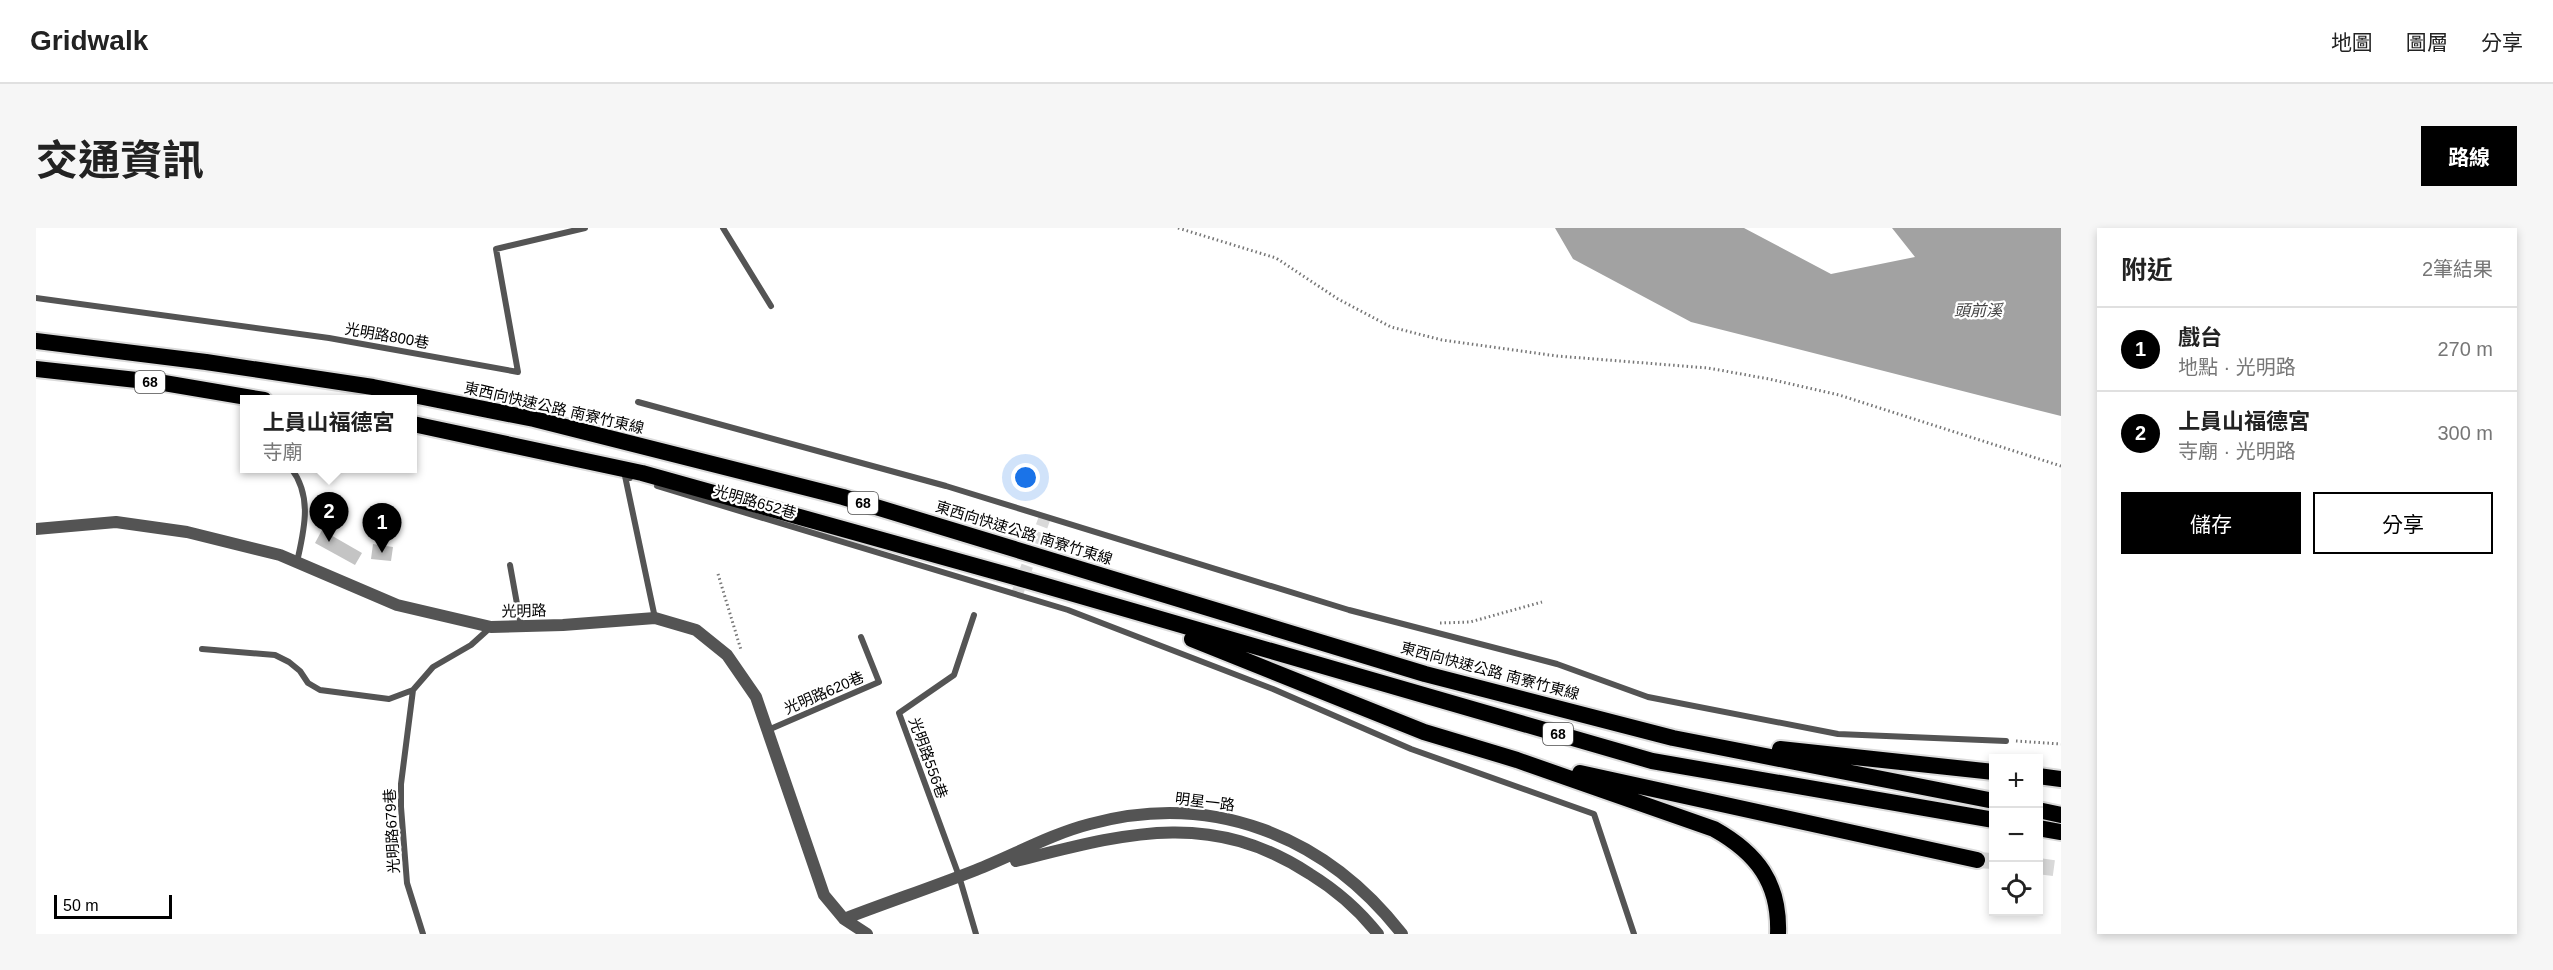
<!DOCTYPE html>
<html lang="zh-TW">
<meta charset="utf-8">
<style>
body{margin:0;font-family:Helvetica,"Noto Sans TC",sans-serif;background:#f6f6f6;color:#222}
.controls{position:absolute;right:18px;bottom:18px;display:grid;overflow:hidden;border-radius:0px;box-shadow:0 3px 9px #0003}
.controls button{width:54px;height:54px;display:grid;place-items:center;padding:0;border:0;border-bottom:2px solid #e0e0e0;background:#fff;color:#222;font:30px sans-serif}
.scale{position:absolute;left:18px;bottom:15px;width:118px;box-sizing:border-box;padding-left:6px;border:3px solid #000;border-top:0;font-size:16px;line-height:21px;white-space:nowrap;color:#000;-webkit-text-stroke:4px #fff;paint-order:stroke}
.you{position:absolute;left:990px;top:250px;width:21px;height:21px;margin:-15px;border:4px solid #fff;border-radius:50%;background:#1a73e8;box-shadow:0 0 0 9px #1a73e833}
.badge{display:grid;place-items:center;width:39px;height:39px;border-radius:50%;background:#000;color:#fff;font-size:20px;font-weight:700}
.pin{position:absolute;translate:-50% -50px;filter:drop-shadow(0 2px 3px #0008)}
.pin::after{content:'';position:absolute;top:32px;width:21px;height:18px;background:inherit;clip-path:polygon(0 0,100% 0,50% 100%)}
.popup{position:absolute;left:204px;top:167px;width:177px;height:78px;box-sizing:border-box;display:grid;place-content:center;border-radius:0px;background:#fff;filter:drop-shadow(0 2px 4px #0005);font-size:20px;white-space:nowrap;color:#767676}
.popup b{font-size:22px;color:#222}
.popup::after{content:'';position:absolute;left:50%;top:100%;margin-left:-12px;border:12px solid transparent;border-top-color:#fff}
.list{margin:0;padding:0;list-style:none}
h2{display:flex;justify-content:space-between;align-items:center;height:78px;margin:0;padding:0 24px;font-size:26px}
h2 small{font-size:20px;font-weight:400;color:#767676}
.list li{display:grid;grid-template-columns:39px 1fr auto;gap:18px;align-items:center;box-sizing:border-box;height:84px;padding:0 24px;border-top:2px solid #e0e0e0}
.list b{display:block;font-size:22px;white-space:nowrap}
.list p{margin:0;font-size:20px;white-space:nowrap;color:#767676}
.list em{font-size:20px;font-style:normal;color:#767676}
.actions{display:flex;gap:12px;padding:18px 24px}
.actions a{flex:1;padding:14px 0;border:2px solid #000;border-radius:0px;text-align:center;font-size:21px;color:#000}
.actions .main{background:#000;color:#fff}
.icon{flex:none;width:33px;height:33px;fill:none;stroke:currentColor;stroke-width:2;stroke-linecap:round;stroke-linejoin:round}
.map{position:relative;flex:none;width:2025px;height:706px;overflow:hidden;border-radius:0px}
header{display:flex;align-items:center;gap:36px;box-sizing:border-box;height:84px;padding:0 30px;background:#fff;border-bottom:2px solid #e0e0e0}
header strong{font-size:28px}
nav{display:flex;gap:33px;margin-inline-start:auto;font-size:21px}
.intro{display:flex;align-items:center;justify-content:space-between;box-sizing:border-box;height:144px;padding:0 36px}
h1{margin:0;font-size:42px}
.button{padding:15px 27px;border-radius:0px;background:#000;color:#fff;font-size:21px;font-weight:700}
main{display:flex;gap:36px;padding:0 36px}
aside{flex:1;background:#fff;border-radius:0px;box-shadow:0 3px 9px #0003}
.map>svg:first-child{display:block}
.water{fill:#a2a2a2}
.building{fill:#c4c4c4}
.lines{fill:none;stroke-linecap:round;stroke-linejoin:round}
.minor-tunnel{stroke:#d9d9d9;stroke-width:12;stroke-dasharray:12 6;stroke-linecap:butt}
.trunk-tunnel{stroke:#d9d9d9;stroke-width:16;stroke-dasharray:16 8;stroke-linecap:butt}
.trunk-casing{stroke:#dbdbdb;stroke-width:20}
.path{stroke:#767676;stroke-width:3;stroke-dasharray:1.5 3;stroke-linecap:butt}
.service{stroke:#545454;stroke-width:6}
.tertiary{stroke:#545454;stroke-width:12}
.trunk{stroke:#000;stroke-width:16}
.labels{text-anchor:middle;stroke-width:4.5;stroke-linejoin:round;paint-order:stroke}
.shield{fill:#fff;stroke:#4c4c4c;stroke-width:1.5}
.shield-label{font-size:14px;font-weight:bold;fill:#000}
.street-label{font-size:15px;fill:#000;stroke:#fff}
.water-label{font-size:16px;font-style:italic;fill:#434343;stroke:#fff}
</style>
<header>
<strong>Gridwalk</strong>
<nav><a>地圖</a><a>圖層</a><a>分享</a></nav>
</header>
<div class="intro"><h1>交通資訊</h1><a class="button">路線</a></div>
<main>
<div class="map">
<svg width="2025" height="706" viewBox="0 0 2025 706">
<rect width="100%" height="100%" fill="#fff"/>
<path class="water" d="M1519 0H1708L1795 46 1879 29 1856 0H2025V188L1655 94 1537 31Z"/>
<path class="building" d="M286 302 326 325 319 337 279 315Z
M337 316 357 319 355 333 335 331Z"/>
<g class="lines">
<path class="minor-tunnel" d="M981 366 1009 289"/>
<path class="trunk-tunnel" d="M1941 632 1958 633
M2002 638 2025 641"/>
<defs>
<path id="trunk" d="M0 113 170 134 337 159 498 191 807 269 1389 446 1637 510 1958 573
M0 141 128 155 228 172
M377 196 606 245 993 353 1616 533 1958 592
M1156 411 1388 504 1481 532 1678 601C1721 625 1744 655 1742 706
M1744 521 1958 544
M1544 545 1941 632
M2002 548 2025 551
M2002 582 2025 587
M2002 600 2025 604"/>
</defs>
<use href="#trunk" class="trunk-casing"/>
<path class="path" d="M1142 0 1240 30 1302 71 1355 99 1406 112 1521 128 1672 140 1733 151 1803 167 2025 238
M682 346 705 422
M1404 395 1434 394 1506 374
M1980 513 2025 516"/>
<path class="service" d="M687 0 735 78
M0 70 293 110 482 144 460 21 549 0
M602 174 910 258 1313 382 1521 436 1612 469 1802 506 1970 513
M255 240C277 269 268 302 261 334
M594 250 589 248 619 390
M621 258 1032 382 1237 461 1375 521 1558 586 1598 706
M474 337 485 398
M938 387 918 447 863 485 923 648 940 706
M166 421 239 427 253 434 264 443 272 455 284 462 353 471 377 462 397 439 435 417 455 399
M377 462 365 556V579L371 655 387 706
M732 502 843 454 825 409"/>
<path class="tertiary" d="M0 301 80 294 151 304 244 327 361 377 455 399 527 397 619 390 660 402 691 427 720 469 788 667 808 691 831 706
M980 633C1088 606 1173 580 1274 646 1300 662 1323 682 1342 706
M808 691C852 674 897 659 940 642 978 627 1015 606 1054 596 1176 563 1289 607 1366 706"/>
<use href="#trunk" class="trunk"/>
</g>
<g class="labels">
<g class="shield">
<rect x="99" y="143" width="30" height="22" rx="4.5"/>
<rect x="812" y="264" width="30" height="22" rx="4.5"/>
<rect x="1507" y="495" width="30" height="22" rx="4.5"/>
</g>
<g class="shield-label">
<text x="114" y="159">68</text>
<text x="827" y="280">68</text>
<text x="1522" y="511">68</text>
</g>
<g class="street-label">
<text transform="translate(351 108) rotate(10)" y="5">光明路800巷</text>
<text transform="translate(518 180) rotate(13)" y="5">東西向快速公路 南寮竹東線</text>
<text transform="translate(719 274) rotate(16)" y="5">光明路652巷</text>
<text transform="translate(988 305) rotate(17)" y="5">東西向快速公路 南寮竹東線</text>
<text transform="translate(488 383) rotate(-1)" y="5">光明路</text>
<text transform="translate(1454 443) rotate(15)" y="5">東西向快速公路 南寮竹東線</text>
<text transform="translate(788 465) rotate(-23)" y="5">光明路620巷</text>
<text transform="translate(892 530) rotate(70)" y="5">光明路556巷</text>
<text transform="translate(1169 574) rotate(7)" y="5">明星一路</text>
<text transform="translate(356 603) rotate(-93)" y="5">光明路679巷</text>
</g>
<g class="water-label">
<text x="1942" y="88">頭前溪</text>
</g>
</g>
</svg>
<div class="controls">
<button>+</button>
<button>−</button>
<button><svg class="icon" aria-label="locate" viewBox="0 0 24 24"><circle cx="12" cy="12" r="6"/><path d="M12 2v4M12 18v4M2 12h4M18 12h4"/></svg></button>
</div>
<div class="scale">50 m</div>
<div class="you"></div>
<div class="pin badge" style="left:346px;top:325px">1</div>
<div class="pin badge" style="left:293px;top:314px">2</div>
<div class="popup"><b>上員山福德宮</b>寺廟</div>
</div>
<aside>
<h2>附近<small>2筆結果</small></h2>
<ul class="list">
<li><span class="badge">1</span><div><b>戲台</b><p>地點 · 光明路</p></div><em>270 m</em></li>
<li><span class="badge">2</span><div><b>上員山福德宮</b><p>寺廟 · 光明路</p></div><em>300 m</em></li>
</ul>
<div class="actions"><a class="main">儲存</a><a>分享</a></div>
</aside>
</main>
